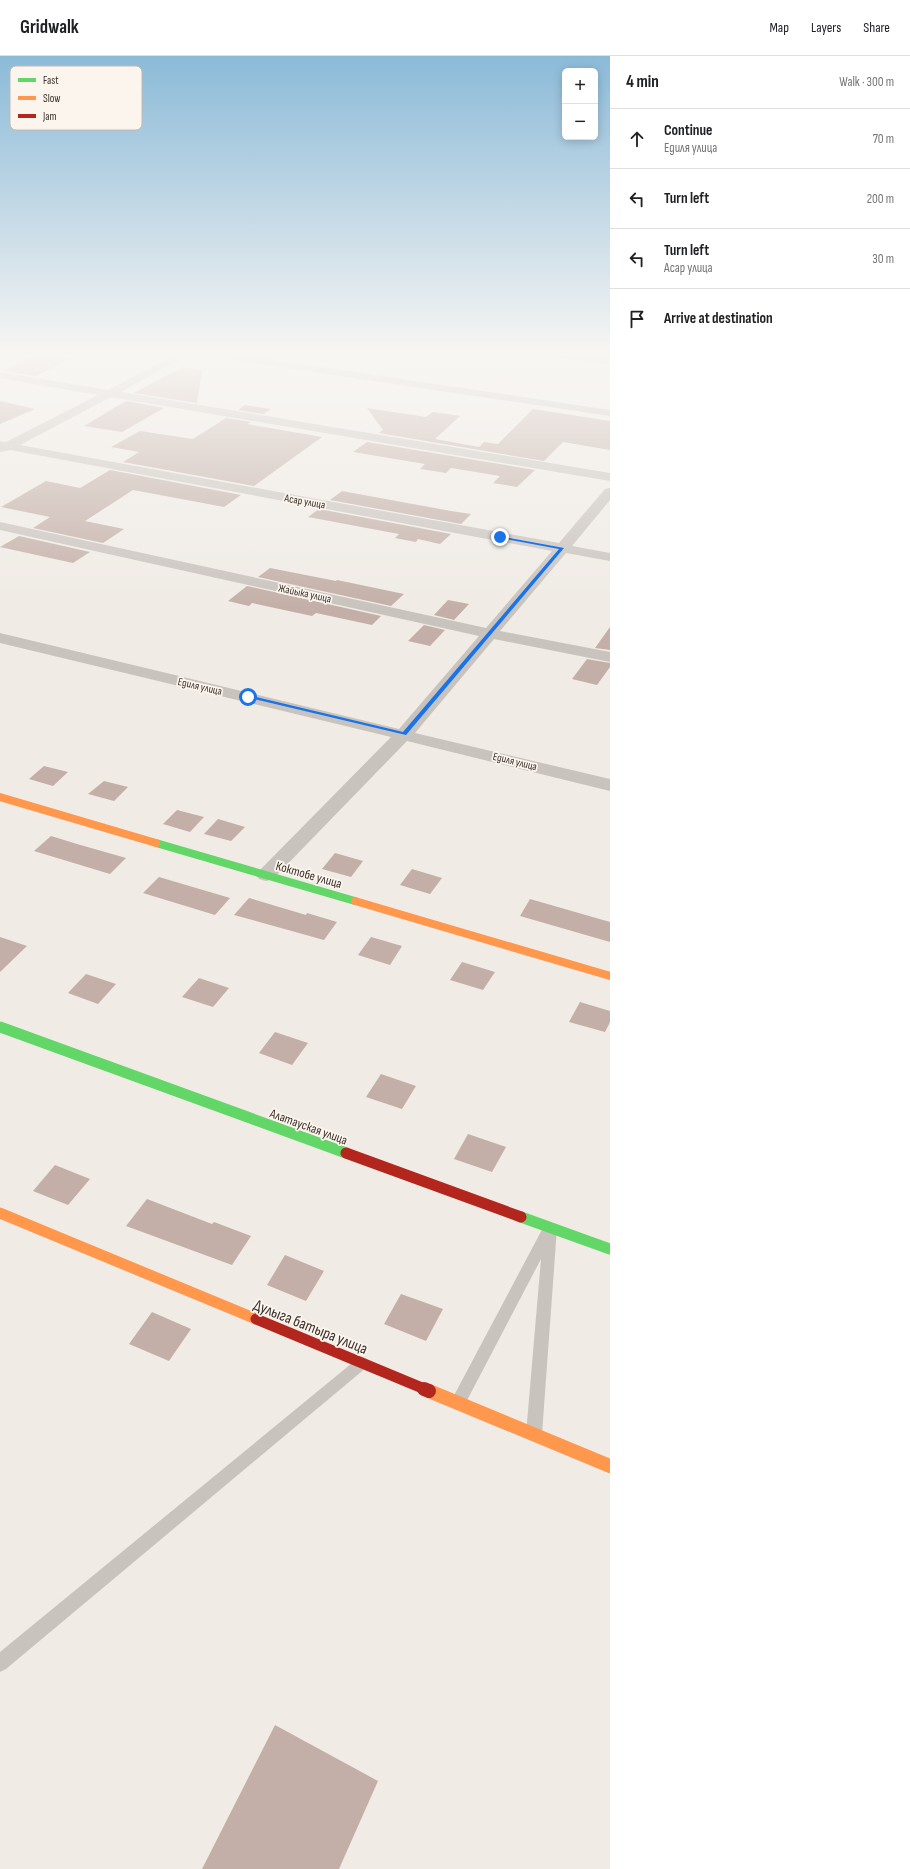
<!DOCTYPE html>
<meta charset="utf-8">
<style>
body{margin:0;font-family:"Sofia Sans Condensed",sans-serif;background:#f6f6f6;color:#202124}
.controls{position:absolute;right:12px;top:12px;display:grid;overflow:hidden;border-radius:6px;box-shadow:0 2px 10px #0003}
.controls button{width:36px;height:36px;display:grid;place-items:center;padding:0;border:0;border-bottom:1px solid #e0e0e0;background:#fff;color:#202124;font:20px sans-serif}
.stop{position:absolute;width:12px;height:12px;margin:-9px;border:3px solid #1a73e8;border-radius:50%;background:#fff}
.stop.end{background:#1a73e8;border-color:#fff;box-shadow:0 1px 4px #0008}
.list{margin:0;padding:0;list-style:none}
h2{display:flex;justify-content:space-between;align-items:center;height:52px;margin:0;padding:0 16px;font-size:17px}
h2 small{font-size:13px;font-weight:400;color:#757577}
.list li{display:grid;grid-template-columns:26px 1fr auto;gap:12px;align-items:center;box-sizing:border-box;height:60px;padding:0 16px;border-top:1px solid #e0e0e0}
.list b{display:block;font-size:15px;white-space:nowrap}
.list p{margin:0;font-size:13px;white-space:nowrap;color:#757577}
.list em{font-size:13px;font-style:normal;color:#757577}
.icon{flex:none;width:22px;height:22px;fill:none;stroke:currentColor;stroke-width:2;stroke-linecap:round;stroke-linejoin:round}
.map{position:relative;flex:none;width:610px;height:1813px;overflow:hidden}
header{display:flex;align-items:center;gap:24px;box-sizing:border-box;height:56px;padding:0 20px;background:#fff;border-bottom:1px solid #e0e0e0}
header strong{font-size:19px}
nav{display:flex;gap:22px;margin-inline-start:auto;font-size:14px}
main{display:flex}
aside{flex:1;background:#fff}
.map>svg:first-child{display:block}
.building{fill:#c3afa7}
.lines{fill:none;stroke-linecap:round;stroke-linejoin:round}
.lane{fill:#c9c3be;fill-rule:evenodd}
.street{fill:#c9c3be;fill-rule:evenodd}
.fast-far1{stroke:#63d668;stroke-width:8}
.fast{stroke:#63d668;stroke-width:11}
.slow-far2{stroke:#ff974d;stroke-width:8}
.slow-far1{stroke:#ff974d;stroke-width:11}
.slow{stroke:#ff974d;stroke-width:14}
.jam-far1{stroke:#b3261e;stroke-width:11}
.jam{stroke:#b3261e;stroke-width:14}
.route{fill:#1a73e8}
.labels{text-anchor:middle;stroke-width:3.5;stroke-linejoin:round;paint-order:stroke}
.far-street-label{font-size:11px;fill:#3b302b;stroke:#fbf5ee}
.street-label{font-size:13px;fill:#3b302b;stroke:#fbf5ee}
.near-street-label{font-size:16px;fill:#3b302b;stroke:#fbf5ee}
.key{fill:#fbf5ee;stroke:#c1bab4;stroke-width:1}
.key-label{font-size:11px;fill:#3b302b}
</style>
<header>
<strong>Gridwalk</strong>
<nav><a>Map</a><a>Layers</a><a>Share</a></nav>
</header>
<main>
<div class="map">
<svg width="610" height="1813" viewBox="0 0 610 1813">
<rect width="100%" height="100%" fill="#f0ebe5"/>
<path class="building" d="M36 299 71 303 36 320 3 315Z
M182 311 202 314 197 347 134 337Z
M0 345 35 353 0 368Z
M126 345 164 352 122 376 84 370Z
M245 349 271 353 263 358 238 354Z
M367 352 426 361 433 356 460 360 435 383 479 391 484 386 498 388 533 353 610 365V394L563 386 544 405 379 377 383 374Z
M226 362 251 366 247 368 322 381 254 430 123 406 139 396 111 391 140 375 193 383Z
M367 386 535 414 517 431 493 427 500 420 451 412 446 417 420 413 425 408 353 396Z
M110 414 241 439 224 451 133 434 85 465 124 473 103 487 33 472 50 461 1 451 46 425 80 432Z
M342 435 451 455 471 458 461 468 330 444Z
M319 453 451 478 440 488 418 483 416 486 395 482 399 478 308 461Z
M19 480 90 496 73 507 0 491Z
M270 512 336 525 337 524 404 538 391 550 258 521Z
M247 530 381 560 372 569 316 557 312 560 252 547 249 550 228 545Z
M448 544 469 548 454 564 434 559Z
M424 569 445 574 430 590 408 585Z
M610 571V594L595 592Z
M587 603 610 607V611L597 629 572 623Z
M44 710 68 716 53 730 29 723Z
M104 725 128 731 114 745 88 738Z
M177 754 204 761 190 776 163 768Z
M218 763 245 771 231 785 204 778Z
M51 780 77 788 126 802 110 818 34 795Z
M335 797 363 805 351 821 322 813Z
M412 813 442 822 430 838 400 829Z
M159 821 186 829 230 842 215 859 143 837Z
M249 842 306 859 307 857 337 866 324 884 234 859Z
M530 843 610 866V886L520 860Z
M0 881 27 890 0 916Z
M371 881 402 890 390 909 358 899Z
M462 906 495 916 483 934 450 924Z
M86 918 116 928 98 948 68 937Z
M199 922 229 932 213 951 182 941Z
M580 946 610 955V966L605 976 569 966Z
M275 976 308 987 292 1009 259 997Z
M381 1018 416 1030 402 1053 366 1041Z
M468 1078 506 1091 492 1116 454 1103Z
M55 1109 90 1123 68 1149 33 1135Z
M147 1143 212 1168 214 1166 251 1180 232 1209 126 1170Z
M285 1199 324 1215 306 1245 267 1229Z
M401 1238 443 1253 426 1285 384 1268Z
M152 1256 191 1273 169 1305 129 1288Z
M275 1669 378 1725 339 1813H202Z"/>
<g class="lines">
<path class="lane" d="M550 1167 555 1168 557 1172 542 1378 539 1383 534 1385 529 1383 526 1378 541 1203 463 1352 458 1354 453 1352 450 1347 545 1168Z
M362 1301 367 1303 369 1307 367 1311 6 1613 0 1616V1596L357 1303Z"/>
<path class="street" d="M175 299H188L121 336 610 417V425L111 341 20 389 559 487 605 433 610 432V444L572 490 610 497V505L566 497 500 575 610 596V606L494 583 415 677 610 723V735L407 685 273 823 266 825 259 823 256 819 259 815 391 681 0 587V577L399 673 479 580 0 474V466L486 572 552 495 10 394 0 396V385L6 386 98 339 0 322V316L108 334Z
M214 299H241L610 354V360L219 302Z
M556 299H584L610 303V309L561 302Z"/>
<path class="fast-far1" d="M156 787 355 845"/>
<path class="fast" d="M0 971 346 1097
M521 1161 610 1193"/>
<path class="slow-far2" d="M0 741 156 787
M355 845 610 920"/>
<path class="slow-far1" d="M0 1157 256 1263"/>
<path class="slow" d="M429 1335 610 1410"/>
<path class="jam-far1" d="M346 1097 521 1161
M256 1263 427 1334"/>
<path class="jam" d="M424 1333 429 1335"/>
</g>
<linearGradient id="sky" x2="0" y2="1"><stop stop-color="#8bbad8"/><stop offset="0.54" stop-color="#f8f6f3"/><stop offset="1" stop-color="#f8f6f3" stop-opacity="0"/></linearGradient>
<rect width="610" height="553" fill="url(#sky)"/>
<path class="route" d="M499 480 564 492 406 679 246 641 248 639 403 676 559 493 500 482Z"/>
<g class="labels">
<g class="far-street-label">
<text transform="translate(305 445) rotate(10)" y="4">Асар улица</text>
<text transform="translate(305 537) rotate(12)" y="4">Жайыка улица</text>
<text transform="translate(200 630) rotate(13)" y="4">Едиля улица</text>
<text transform="translate(515 705) rotate(14)" y="4">Едиля улица</text>
</g>
<g class="street-label">
<text transform="translate(309 818) rotate(16)" y="5">Коктобе улица</text>
<text transform="translate(309 1070) rotate(20)" y="5">Алатауская улица</text>
</g>
<g class="near-street-label">
<text transform="translate(311 1270) rotate(22)" y="6">Дулыга батыра улица</text>
</g>
</g>
<rect x="10" y="10" width="132" height="64" rx="6" class="key"/>
<rect x="18" y="22" width="18" height="4" fill="#63d668"/>
<rect x="18" y="40" width="18" height="4" fill="#ff974d"/>
<rect x="18" y="58" width="18" height="4" fill="#b3261e"/>
<g class="key-label">
<text x="43" y="28">Fast</text>
<text x="43" y="46">Slow</text>
<text x="43" y="64">Jam</text>
</g>
</svg>
<div class="controls">
<button>+</button>
<button>−</button>
</div>
<div class="stop" style="left:248px;top:641px"></div>
<div class="stop end" style="left:500px;top:481px"></div>
</div>
<aside>
<h2>4 min<small>Walk · 300 m</small></h2>
<ul class="list">
<li><svg class="icon" aria-label="ahead" viewBox="0 0 24 24"><path d="M12 20V5M6 11l6-6 6 6"/></svg><div><b>Continue</b><p>Едиля улица</p></div><em>70 m</em></li>
<li><svg class="icon" aria-label="left" viewBox="0 0 24 24"><path d="M17 20v-9H6M10 6l-5 5 5 5"/></svg><div><b>Turn left</b></div><em>200 m</em></li>
<li><svg class="icon" aria-label="left" viewBox="0 0 24 24"><path d="M17 20v-9H6M10 6l-5 5 5 5"/></svg><div><b>Turn left</b><p>Асар улица</p></div><em>30 m</em></li>
<li><svg class="icon" aria-label="arrive" viewBox="0 0 24 24"><path d="M6 21V4h12l-3 4 3 4H6"/></svg><div><b>Arrive at destination</b></div></li>
</ul>
</aside>
</main>
